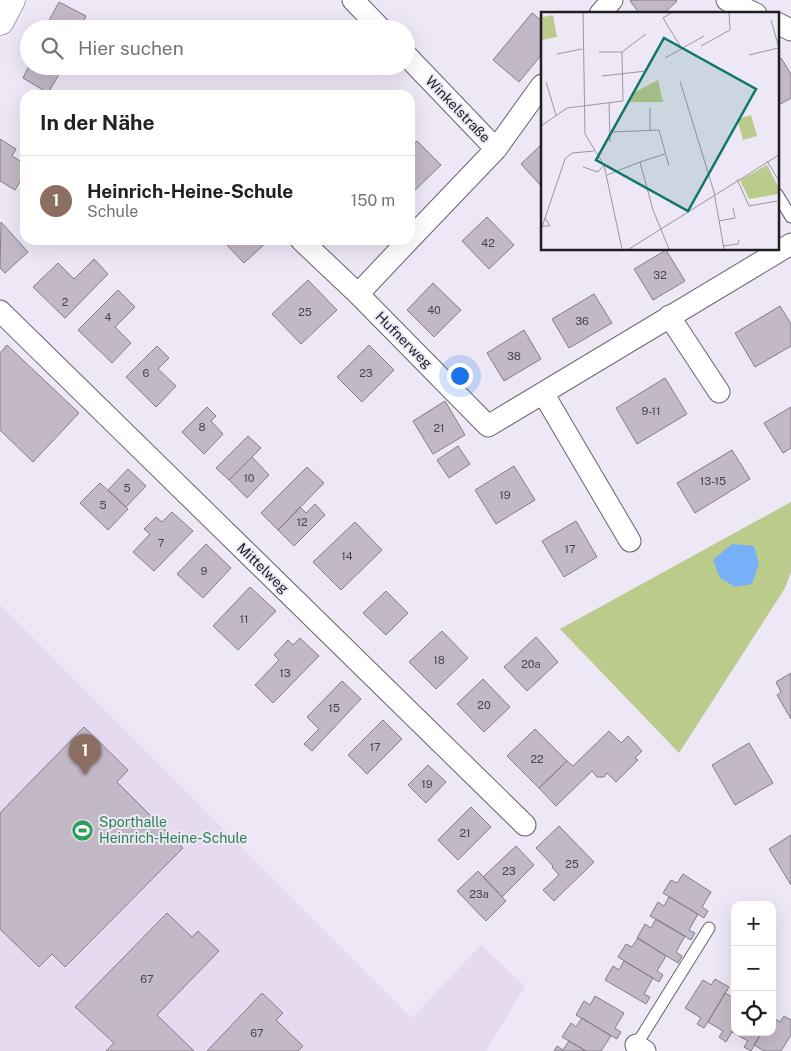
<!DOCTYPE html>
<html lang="de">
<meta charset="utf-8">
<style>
body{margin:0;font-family:"Public Sans",sans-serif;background:#f2f2f2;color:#202124}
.controls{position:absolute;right:15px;bottom:15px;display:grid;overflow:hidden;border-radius:10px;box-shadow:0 5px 20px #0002}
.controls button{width:45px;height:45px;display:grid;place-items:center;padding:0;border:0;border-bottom:1px solid #e0e0e0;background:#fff;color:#202124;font:25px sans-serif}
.you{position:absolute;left:459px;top:375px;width:18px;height:18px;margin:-12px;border:4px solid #fff;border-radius:50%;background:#1a73e8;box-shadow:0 0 0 8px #1a73e833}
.badge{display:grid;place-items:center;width:32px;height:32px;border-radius:50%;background:#b45309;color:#fff;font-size:16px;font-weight:700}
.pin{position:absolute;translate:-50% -41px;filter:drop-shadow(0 1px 2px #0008)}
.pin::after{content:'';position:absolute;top:26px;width:18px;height:15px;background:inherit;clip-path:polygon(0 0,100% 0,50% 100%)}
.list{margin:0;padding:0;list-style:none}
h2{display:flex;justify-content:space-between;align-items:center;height:65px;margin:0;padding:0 20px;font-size:21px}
h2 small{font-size:16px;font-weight:400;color:#757577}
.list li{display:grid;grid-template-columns:32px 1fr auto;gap:15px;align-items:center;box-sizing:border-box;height:90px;padding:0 20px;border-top:1px solid #e0e0e0}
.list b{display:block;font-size:19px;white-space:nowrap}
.list p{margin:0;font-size:16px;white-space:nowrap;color:#757577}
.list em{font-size:16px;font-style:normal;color:#757577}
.icon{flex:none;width:28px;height:28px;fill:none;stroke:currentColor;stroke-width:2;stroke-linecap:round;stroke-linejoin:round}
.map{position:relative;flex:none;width:791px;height:1051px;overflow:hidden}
.search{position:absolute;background:#fff;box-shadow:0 5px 20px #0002;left:20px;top:20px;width:395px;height:55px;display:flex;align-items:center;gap:12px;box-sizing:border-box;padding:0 18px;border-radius:28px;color:#757577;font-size:19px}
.panel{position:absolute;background:#fff;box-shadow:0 5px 20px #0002;left:20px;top:90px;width:395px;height:155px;border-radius:15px}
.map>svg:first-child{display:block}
.built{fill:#e5daf0}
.grass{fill:#bbcb8b}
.water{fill:#77aff8}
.building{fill:#c3b9c6;stroke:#867c88}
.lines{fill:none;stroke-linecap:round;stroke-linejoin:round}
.lane-casing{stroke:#696370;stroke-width:13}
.street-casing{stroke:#696370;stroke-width:23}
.secondary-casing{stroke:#696370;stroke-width:29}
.lane{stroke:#fff;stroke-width:11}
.street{stroke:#fff;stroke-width:21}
.secondary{stroke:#fff;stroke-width:28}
.labels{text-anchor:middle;stroke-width:4;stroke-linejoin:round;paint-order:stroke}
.number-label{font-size:11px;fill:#48444b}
.street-label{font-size:14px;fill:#1f1d22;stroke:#eee7f6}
.leisure-label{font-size:14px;fill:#27864d;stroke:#eee7f6;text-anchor:start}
.inset-road{fill:none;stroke:#9b96a1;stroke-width:1}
.view{fill:#0f766e;fill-opacity:0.15;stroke:#0f766e;stroke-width:2.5}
.inset-edge{fill:none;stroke:#1f1d22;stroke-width:2.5}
</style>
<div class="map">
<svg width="791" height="1051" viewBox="0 0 791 1051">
<rect width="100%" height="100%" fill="#eee7f6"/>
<path class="built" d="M0 605 412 1018 481 945 525 986 486 1051H0Z"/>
<path class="grass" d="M791 502V572L785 588 679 753 560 629Z"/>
<path class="water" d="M732 544 754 546 759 564 752 584 735 587 720 578 713 560Z"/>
<path class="building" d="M631 0H676L677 1 663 14H640L630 1Z
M59 2 86 16 79 29H51L46 26Z
M532 13 542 21V54L519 82 493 60Z
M781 58 791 74V98L777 106V60Z
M29 66H64L48 93 23 78Z
M0 139 16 149 12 156 25 164V173L15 190 0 181Z
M417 141 441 165 413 192 410 190V148Z
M542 144V187L521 164Z
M487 217 514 245 489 269 462 241Z
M1 222 28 252 5 273 0 268Z
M222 240H266L268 241 244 263Z
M666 250 685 281 653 300 634 269Z
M94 259 108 274 65 318 33 287 58 263 74 279Z
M308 280 337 310 301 344 272 314Z
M433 283 461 310 434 337 407 310Z
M118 290 135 307 115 327 131 343 112 363 78 330Z
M594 294 612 323 569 348 552 319Z
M780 306 791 324V346L755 367 735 333Z
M524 330 541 359 504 381 487 353Z
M7 345 79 413 33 462 0 430V353Z
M369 345 394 370 362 402 337 377Z
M157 346 169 358 158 369 176 386 156 407 126 377Z
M665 378 687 414 637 444 616 408Z
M445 401 465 435 433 454 413 421Z
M207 407 216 416 211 421 223 434 204 454 182 432Z
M791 407V448L783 453 764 423Z
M248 436 261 448 229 480 216 468Z
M458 446 470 464 449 478 437 460Z
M732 450 750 479 695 513 677 483Z
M252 457 269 475 247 498 229 480Z
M514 466 535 500 496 524 475 490Z
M307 467 324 483 278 530 261 513Z
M128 469 146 486 126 507 108 490Z
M100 483 128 509 108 530 80 503Z
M315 504 325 515 294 546 278 530 300 507 306 513Z
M172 512 193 531 154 571 133 552 150 534 144 529 156 517 162 522Z
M576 521 597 557 564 577 542 541Z
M355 522 382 550 341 590 313 562Z
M206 544 231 568 203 598 177 574Z
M250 587 276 611 238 650 213 626Z
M386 591 408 613 386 635 363 613Z
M442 631 468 658 436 689 409 662Z
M536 637 558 662 527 691 504 667Z
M300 638 319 656 273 703 255 685 279 660 274 655 288 640 293 645Z
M791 673V719L777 695 781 692 776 682Z
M483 679 510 707 484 732 457 704Z
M342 681 361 699 312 751 304 744 319 729 307 717Z
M383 720 402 739 367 774 348 755Z
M84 727 128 770 117 782 183 848 65 967 52 954 39 967 0 929V813Z
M535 729 567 761 539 788 507 756Z
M609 731 621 743 628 736 642 751 635 758 638 760 616 782 607 773 604 777H597L592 771 556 806 539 788 567 761 573 766Z
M749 743 773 783 735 805 712 765Z
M428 765 446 782 426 803 408 785Z
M471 807 491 827 458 860 438 840Z
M559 826 594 862 554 901 543 890 559 875 552 867 553 866 536 848Z
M791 835V885L769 849Z
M516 846 534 865 502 897 483 877Z
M478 871 506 901 486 921 457 891Z
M683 874 711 892 702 907 708 911 704 918 663 893 671 880 677 883Z
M669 897 698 914 689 930 695 933 691 940 650 916 658 902 664 906Z
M167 913 192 937 198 931 219 951 157 1015 194 1051H106L114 1043 75 1007Z
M656 919 685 936 676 952 682 956 678 963 637 938 645 924 651 928Z
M638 938 666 956 657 971 663 975 659 982 618 957 626 944 632 947Z
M624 961 653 978 644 994 650 997 646 1004 605 980 613 966 619 970Z
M715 979 729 987 704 1028 697 1024 701 1018 685 1008 703 980 711 985Z
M262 993 283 1013 276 1020 303 1046 298 1051H207Z
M725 993 734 998 735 997V1027L726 1042 719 1037 723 1031 708 1022Z
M595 996 624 1013 615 1028 621 1032 617 1039 576 1015 584 1001 590 1005Z
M784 1016 791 1020V1035L781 1051H764L754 1045 762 1032H772V1017L780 1022Z
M582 1018 611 1036 601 1051H586L562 1037 571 1023 576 1027Z
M735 1027V1032H762L751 1051 744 1047 748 1041 732 1032Z
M569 1041 586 1051H554L557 1046 563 1050Z"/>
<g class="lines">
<defs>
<path id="lane" d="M777 194 791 217
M635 1047 709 928"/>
<path id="street" d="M353 0 381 29
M727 0 756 14
M600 14 612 0
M777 23 791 30
M406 55 496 149 542 85
M410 239 496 149
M301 240 358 294 488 426 791 244
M358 294 409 240
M0 311 525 825
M669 316 719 392
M543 393 630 541
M636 1045 645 1051"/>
<path id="secondary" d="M0 21 11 0"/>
</defs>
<use href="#lane" class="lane-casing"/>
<use href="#street" class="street-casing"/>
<use href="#secondary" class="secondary-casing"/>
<use href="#lane" class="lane"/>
<use href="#street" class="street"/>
<use href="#secondary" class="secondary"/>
</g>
<defs>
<symbol id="stadium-disc" viewBox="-11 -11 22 22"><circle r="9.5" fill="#2e9e5b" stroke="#eee7f6"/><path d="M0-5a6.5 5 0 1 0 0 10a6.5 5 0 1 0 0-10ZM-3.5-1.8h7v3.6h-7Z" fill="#fff"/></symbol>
</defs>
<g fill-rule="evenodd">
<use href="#stadium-disc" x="70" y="818" width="25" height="25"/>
</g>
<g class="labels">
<g class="number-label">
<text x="488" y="247">42</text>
<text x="660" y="279">32</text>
<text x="65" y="306">2</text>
<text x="434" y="314">40</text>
<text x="305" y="316">25</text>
<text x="108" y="321">4</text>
<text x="582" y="325">36</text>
<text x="514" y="360">38</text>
<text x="146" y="377">6</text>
<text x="366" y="377">23</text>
<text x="651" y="415">9-11</text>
<text x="202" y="431">8</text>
<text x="439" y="432">21</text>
<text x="249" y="482">10</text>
<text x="713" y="485">13-15</text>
<text x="127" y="492">5</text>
<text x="505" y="499">19</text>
<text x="103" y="509">5</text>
<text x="302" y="526">12</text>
<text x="161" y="547">7</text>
<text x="570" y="553">17</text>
<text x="347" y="560">14</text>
<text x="204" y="575">9</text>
<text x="244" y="623">11</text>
<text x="439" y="664">18</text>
<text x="531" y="668">20a</text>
<text x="285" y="677">13</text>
<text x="484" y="709">20</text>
<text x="334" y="712">15</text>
<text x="375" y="751">17</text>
<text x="537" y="763">22</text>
<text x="427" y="788">19</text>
<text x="465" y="837">21</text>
<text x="572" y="868">25</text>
<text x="509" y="875">23</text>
<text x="479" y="898">23a</text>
<text x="147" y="983">67</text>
<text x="257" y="1037">67</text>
</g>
<g class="street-label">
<text transform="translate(458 109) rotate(46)" y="5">Winkelstraße</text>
<text transform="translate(404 340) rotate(45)" y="5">Hufnerweg</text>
<text transform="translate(263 568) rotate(44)" y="5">Mittelweg</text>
</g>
<g class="leisure-label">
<text x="99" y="827">Sporthalle<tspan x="99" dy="16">Heinrich-Heine-Schule</tspan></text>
</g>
</g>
<g transform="translate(541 12)">
<rect width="238" height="238" fill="#eee7f6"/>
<path d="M1 0 2 5 12 3 16 25 0 28ZM117 68 122 90H85L94 80ZM210 103 216 124 202 128 196 107ZM226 153 237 174V182L208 187 199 168Z" fill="#bbcb8b"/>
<path class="inset-road" d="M42 0 44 122 63 153 81 237M132 0 122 6 141 37M230 8 238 36M160 34 189 18 188 0M58 40H81L105 22M16 42 41 37M208 43 237 36M124 46 163 24M61 64 105 59M139 69 173 180 183 237M5 70 15 103M68 91 69 130M109 96V119M0 114 26 96 82 89 81 40M70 120 118 118 128 154M226 149 238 169M99 150 124 142M42 155 57 160 63 153M66 163 99 150 112 198 128 237M196 167 208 194 236 189M178 209 194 206 192 196M1 214H9L4 206M0 218 24 147 31 141 53 139M182 234 197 232 198 228M88 237 238 143"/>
<path class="view" d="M123 26 215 77 147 199 55 148Z"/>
<rect width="238" height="238" class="inset-edge"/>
</g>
</svg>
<div class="controls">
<button>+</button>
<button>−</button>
<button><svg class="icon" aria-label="locate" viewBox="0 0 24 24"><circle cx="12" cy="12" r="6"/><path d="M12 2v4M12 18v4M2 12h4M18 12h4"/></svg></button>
</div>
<div class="you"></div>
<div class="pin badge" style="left:85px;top:775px;background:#8d6e63">1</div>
<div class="search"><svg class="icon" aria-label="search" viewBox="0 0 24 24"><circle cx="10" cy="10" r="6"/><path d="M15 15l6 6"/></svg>Hier suchen</div>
<section class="panel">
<h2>In der Nähe<small></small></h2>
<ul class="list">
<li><span class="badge" style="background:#8d6e63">1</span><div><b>Heinrich-Heine-Schule</b><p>Schule</p></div><em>150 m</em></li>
</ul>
</section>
</div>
